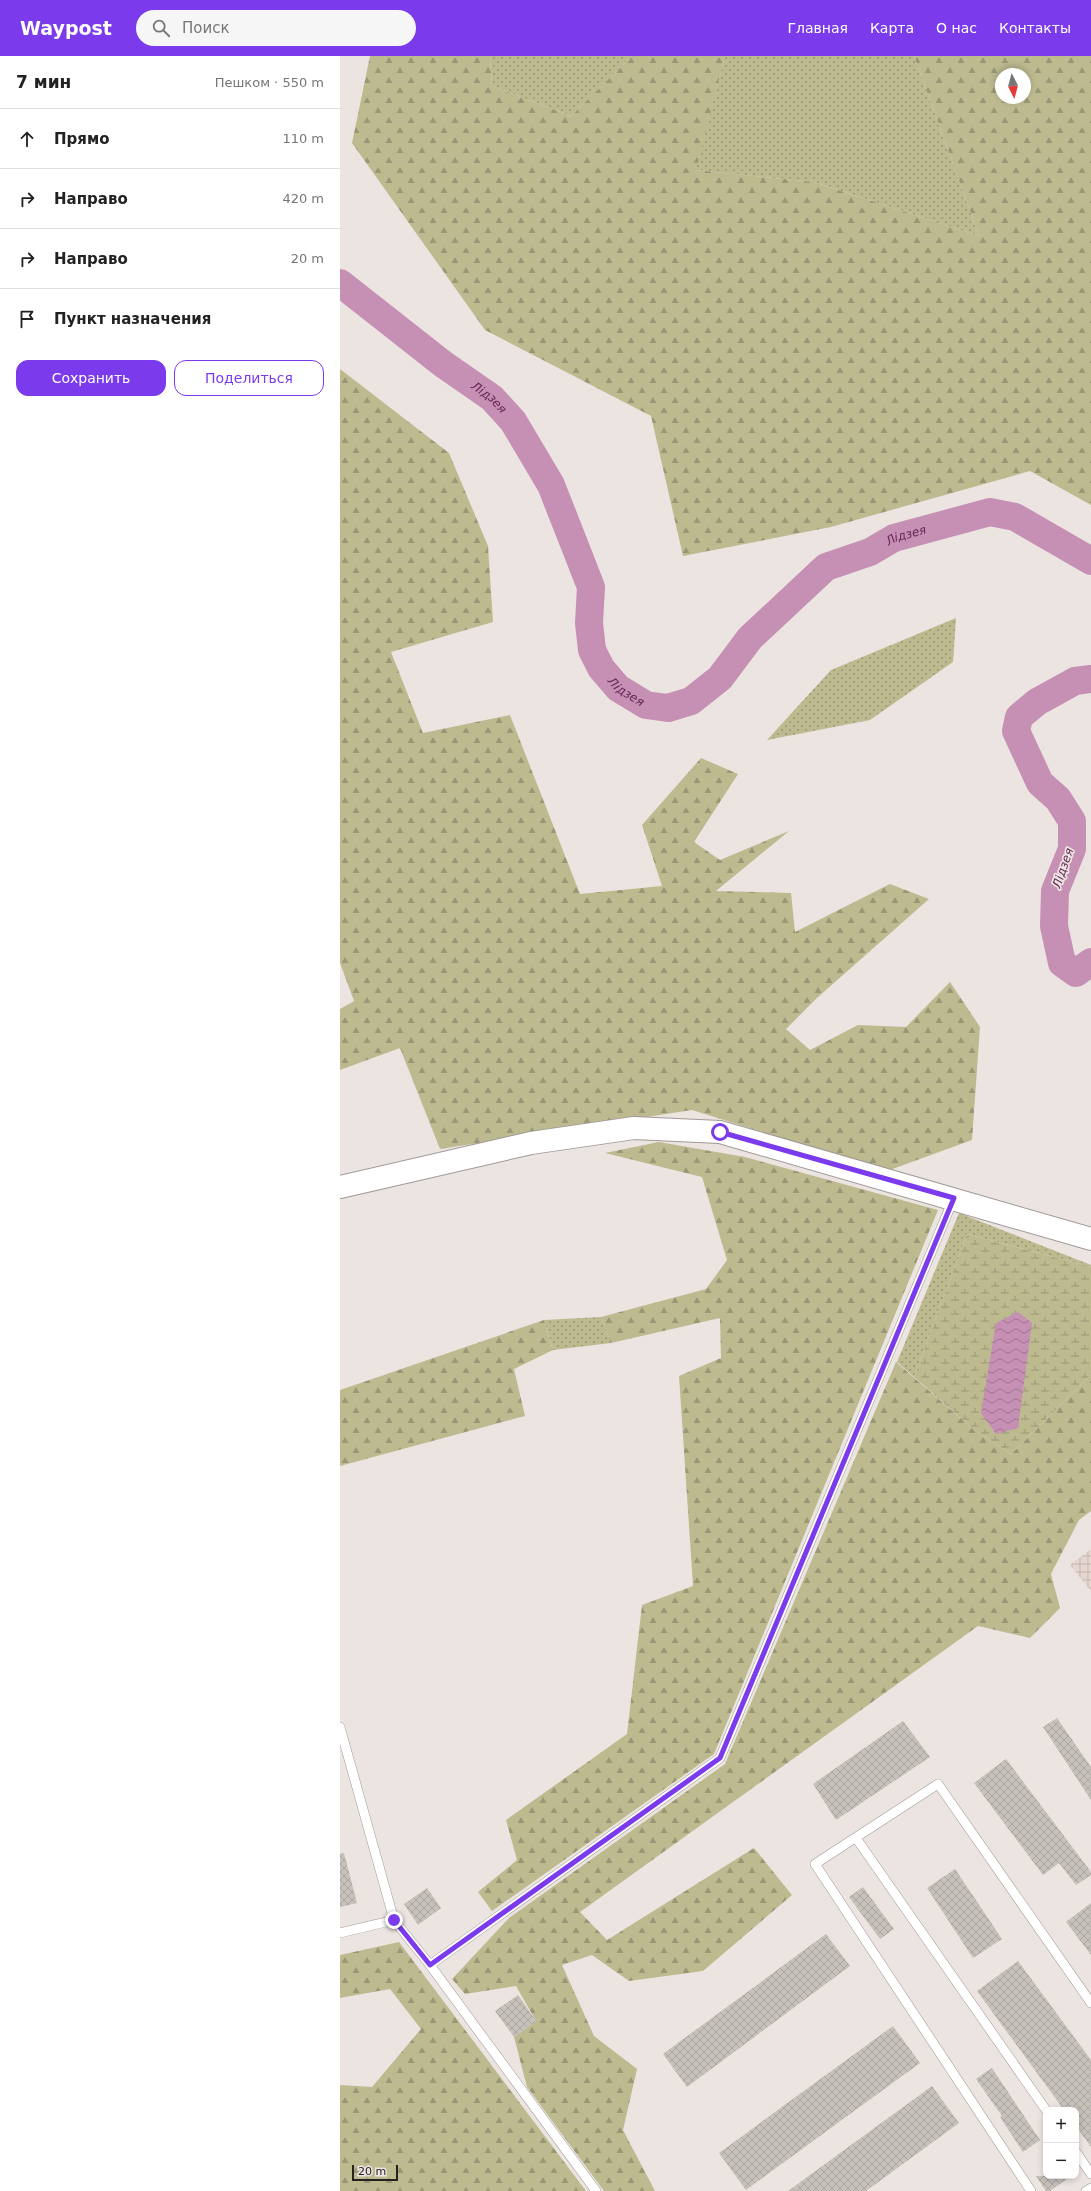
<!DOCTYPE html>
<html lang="ru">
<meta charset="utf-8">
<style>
body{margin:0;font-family:"DejaVu Sans",sans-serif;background:#f6f6f6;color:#222}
.controls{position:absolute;right:12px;bottom:12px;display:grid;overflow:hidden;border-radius:8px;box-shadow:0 2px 6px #0003}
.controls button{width:36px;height:36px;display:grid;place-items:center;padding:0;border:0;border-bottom:1px solid #e0e0e0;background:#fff;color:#222;font:20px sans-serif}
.compass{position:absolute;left:655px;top:12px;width:36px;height:36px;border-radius:50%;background:#fff;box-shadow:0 2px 6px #0003;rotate:174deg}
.scale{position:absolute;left:12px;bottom:10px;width:46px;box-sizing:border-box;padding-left:4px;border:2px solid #242120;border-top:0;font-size:11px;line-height:14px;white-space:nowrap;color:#242120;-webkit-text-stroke:3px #ece4e1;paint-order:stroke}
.stop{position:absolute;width:12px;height:12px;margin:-9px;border:3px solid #7c3aed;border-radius:50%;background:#fff}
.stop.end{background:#7c3aed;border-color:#fff;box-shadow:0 1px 4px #0008}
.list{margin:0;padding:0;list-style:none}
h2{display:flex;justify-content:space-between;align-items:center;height:52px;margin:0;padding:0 16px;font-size:17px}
h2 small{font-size:13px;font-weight:400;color:#767676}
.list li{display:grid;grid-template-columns:26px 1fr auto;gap:12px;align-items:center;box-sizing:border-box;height:60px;padding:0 16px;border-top:1px solid #e0e0e0}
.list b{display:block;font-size:15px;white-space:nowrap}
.list em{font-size:13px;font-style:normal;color:#767676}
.actions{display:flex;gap:8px;padding:12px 16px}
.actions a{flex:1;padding:9px 0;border:1px solid #7c3aed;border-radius:12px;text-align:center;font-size:14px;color:#7c3aed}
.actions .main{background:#7c3aed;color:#fff}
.icon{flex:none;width:22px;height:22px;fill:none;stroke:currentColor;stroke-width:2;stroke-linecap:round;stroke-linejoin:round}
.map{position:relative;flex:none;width:751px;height:2135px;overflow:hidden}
header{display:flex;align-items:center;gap:24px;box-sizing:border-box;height:56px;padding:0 20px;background:#7c3aed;color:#fff}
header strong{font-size:19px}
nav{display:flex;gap:22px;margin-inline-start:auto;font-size:14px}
.search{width:280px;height:36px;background:#f6f6f6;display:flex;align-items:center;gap:10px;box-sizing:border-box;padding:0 14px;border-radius:22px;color:#767676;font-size:15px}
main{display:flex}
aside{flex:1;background:#fff}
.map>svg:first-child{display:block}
.industrial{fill:url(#industrial-grid)}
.grass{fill:url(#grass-dots)}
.forest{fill:url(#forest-firs);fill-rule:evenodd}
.wetland{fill:url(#wetland-marsh)}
.water{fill:url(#water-waves)}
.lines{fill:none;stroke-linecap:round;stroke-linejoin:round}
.river{stroke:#c68fb4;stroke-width:28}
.building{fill:url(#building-cross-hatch)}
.service-casing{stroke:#a09895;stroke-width:10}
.tertiary-casing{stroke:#a09895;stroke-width:24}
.service{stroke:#fff;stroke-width:9}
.tertiary{stroke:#fff;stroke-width:22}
.route{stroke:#7c3aed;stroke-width:5}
.labels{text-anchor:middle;stroke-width:3.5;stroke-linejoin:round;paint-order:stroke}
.water-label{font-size:12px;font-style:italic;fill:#672555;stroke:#ece4e1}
</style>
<header>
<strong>Waypost</strong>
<div class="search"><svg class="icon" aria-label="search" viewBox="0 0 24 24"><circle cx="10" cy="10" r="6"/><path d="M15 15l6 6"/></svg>Поиск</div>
<nav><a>Главная</a><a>Карта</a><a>О нас</a><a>Контакты</a></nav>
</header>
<main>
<aside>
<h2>7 мин<small>Пешком · 550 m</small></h2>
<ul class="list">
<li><svg class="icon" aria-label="ahead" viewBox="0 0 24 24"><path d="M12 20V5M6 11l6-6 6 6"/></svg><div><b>Прямо</b></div><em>110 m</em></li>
<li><svg class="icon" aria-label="right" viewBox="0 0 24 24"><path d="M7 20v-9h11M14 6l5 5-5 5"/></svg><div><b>Направо</b></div><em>420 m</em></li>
<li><svg class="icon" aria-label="right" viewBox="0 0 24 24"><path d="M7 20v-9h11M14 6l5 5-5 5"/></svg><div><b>Направо</b></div><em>20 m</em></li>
<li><svg class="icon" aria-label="arrive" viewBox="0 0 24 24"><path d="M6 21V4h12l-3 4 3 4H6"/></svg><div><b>Пункт назначения</b></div></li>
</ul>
<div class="actions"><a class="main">Сохранить</a><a>Поделиться</a></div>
</aside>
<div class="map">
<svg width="751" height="2135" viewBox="0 0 751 2135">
<defs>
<pattern id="industrial-grid" width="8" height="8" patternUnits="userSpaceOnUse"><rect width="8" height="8" fill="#e6d6d0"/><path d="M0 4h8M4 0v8" fill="none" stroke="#c5b7b2"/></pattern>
<pattern id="grass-dots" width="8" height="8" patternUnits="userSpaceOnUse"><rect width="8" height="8" fill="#bdba90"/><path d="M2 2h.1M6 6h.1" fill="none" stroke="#999775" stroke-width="1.8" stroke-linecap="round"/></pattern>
<pattern id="forest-firs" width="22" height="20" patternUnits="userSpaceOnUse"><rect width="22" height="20" fill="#bdba90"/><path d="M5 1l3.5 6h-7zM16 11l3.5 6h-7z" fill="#999775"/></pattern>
<pattern id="wetland-marsh" width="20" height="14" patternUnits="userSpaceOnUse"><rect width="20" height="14" fill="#bdba90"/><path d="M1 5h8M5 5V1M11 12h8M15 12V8" fill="none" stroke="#999775"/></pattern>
<pattern id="water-waves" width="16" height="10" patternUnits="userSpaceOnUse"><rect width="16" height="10" fill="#c68fb4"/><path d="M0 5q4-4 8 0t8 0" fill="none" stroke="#a17492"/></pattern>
<pattern id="building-cross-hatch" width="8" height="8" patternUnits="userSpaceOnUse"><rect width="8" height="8" fill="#c6c1bb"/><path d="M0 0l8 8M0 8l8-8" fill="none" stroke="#aaa6a0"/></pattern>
</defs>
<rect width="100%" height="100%" fill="#ece4e1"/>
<path class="industrial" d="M751 1493V1535L730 1509Z"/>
<path class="grass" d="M150 0H292L231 60 152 30Z
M385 0H574L639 180 474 126 355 114Z
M616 562 613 606 530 664 427 684 491 614Z
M619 1157 751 1209V1211L627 1178 574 1321 557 1306Z
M261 1261 271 1287 213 1294 204 1264Z"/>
<path class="forest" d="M30 0H150L152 30 231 60 292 0H385L356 114 474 126 639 180 574 0H751V449L690 415 491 471 343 500 311 360 145 274 12 87ZM661 18H685V42H661Z
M0 313 109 397 148 490 153 566 51 596 83 677 170 659 240 838 322 830 302 769 361 702 398 718 354 786 380 804 449 775 376 835 451 837 455 876 550 828 589 843 477 942 446 973 470 994 518 969 566 971 610 926 640 971 632 1084 547 1115 352 1054 100 1093 60 992 0 1014V953L14 945 0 907Z
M319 1086 405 1101 598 1154 374 1698 152 1855 138 1836 177 1804 166 1764 287 1678 302 1549 353 1530 339 1320 381 1302 380 1262 271 1287 261 1261 366 1233 387 1204 362 1121 265 1097Z
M204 1264 213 1294 174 1313 185 1360 0 1410V1334Z
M556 1306 633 1373 671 1398 751 1319V1455L739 1464 711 1518 720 1552 690 1582 638 1570 240 1856 267 1884 414 1792 452 1839 363 1915 289 1925 252 1899 222 1909 254 1980 297 2013 283 2074 315 2135H264L187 2031 174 1981 196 1965 176 1930 125 1938 112 1923 169 1862 385 1708Z
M59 1886 246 2135H0V2029L32 2031 81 1973 50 1933 0 1942V1899Z"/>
<path class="wetland" d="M627 1178 751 1211V1319L671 1398 633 1373 574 1321Z"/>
<path class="water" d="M678 1256 692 1267 678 1372 656 1378 641 1357 656 1267Z"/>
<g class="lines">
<g class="river">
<path id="s1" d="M0 227 103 308 152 342 173 365 211 429 251 531 249 567 252 594 261 612 278 632 306 649 328 652 351 645 380 622 410 582 486 511 530 496 554 482 650 456 675 461 751 505"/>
<path d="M751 623 735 625 697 646 679 661 676 675 700 727 718 743 732 765V793L715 835 714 870 722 907 736 917 751 906"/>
</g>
</g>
<path class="building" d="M717 1662 751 1711V1744L703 1671Z
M563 1665 590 1701 496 1764 473 1728Z
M666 1703 751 1816V1819L736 1829 719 1807 703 1819 634 1727Z
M4 1797 17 1847 0 1851V1798Z
M615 1813 662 1883 633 1902 587 1832Z
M523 1831 554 1873 540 1883 509 1841Z
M87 1832 101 1852 78 1869 64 1848Z
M751 1847V1899L726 1866Z
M486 1878 510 1910 347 2031 323 1998Z
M678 1905 751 2004V2091L736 2070V2054H724L637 1935Z
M178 1939 196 1965 174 1981 155 1955Z
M553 1970 580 2007 406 2134 379 2097Z
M652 2012 700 2084 683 2096 660 2061 662 2060 636 2023Z
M592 2030 619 2067 526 2135H448Z
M696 2120H731L710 2135H706Z"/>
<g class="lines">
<defs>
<path id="service" d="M0 1671 54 1864 90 1909 256 2135
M516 1782 706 2054
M0 1877 54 1864
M90 1909 380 1702 613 1144
M736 2096 751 2118
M691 2135 475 1808 598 1728 751 1947
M746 2135 751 2132"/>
<path id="tertiary" d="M0 1131 191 1087 294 1072 380 1076 751 1183"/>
</defs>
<use href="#service" class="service-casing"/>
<use href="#tertiary" class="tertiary-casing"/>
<use href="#service" class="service"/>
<use href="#tertiary" class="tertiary"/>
</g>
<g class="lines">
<path class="route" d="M54 1864 90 1909 380 1702 614 1142 380 1076"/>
</g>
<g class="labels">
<g class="water-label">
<text dy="4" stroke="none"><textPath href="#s1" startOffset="188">Лідзея</textPath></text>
<text dy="4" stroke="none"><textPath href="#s1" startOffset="872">Лідзея</textPath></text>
<text dy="4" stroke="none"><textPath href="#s1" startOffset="524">Лідзея</textPath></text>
<text transform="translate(723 812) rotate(-71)" y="4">Лідзея</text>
</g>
</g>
</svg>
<div class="controls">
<button>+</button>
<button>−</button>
</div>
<svg class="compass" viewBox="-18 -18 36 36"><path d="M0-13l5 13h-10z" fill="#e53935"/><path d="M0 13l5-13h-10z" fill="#767676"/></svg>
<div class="scale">20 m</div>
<div class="stop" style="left:380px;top:1076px"></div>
<div class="stop end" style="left:54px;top:1864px"></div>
</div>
</main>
